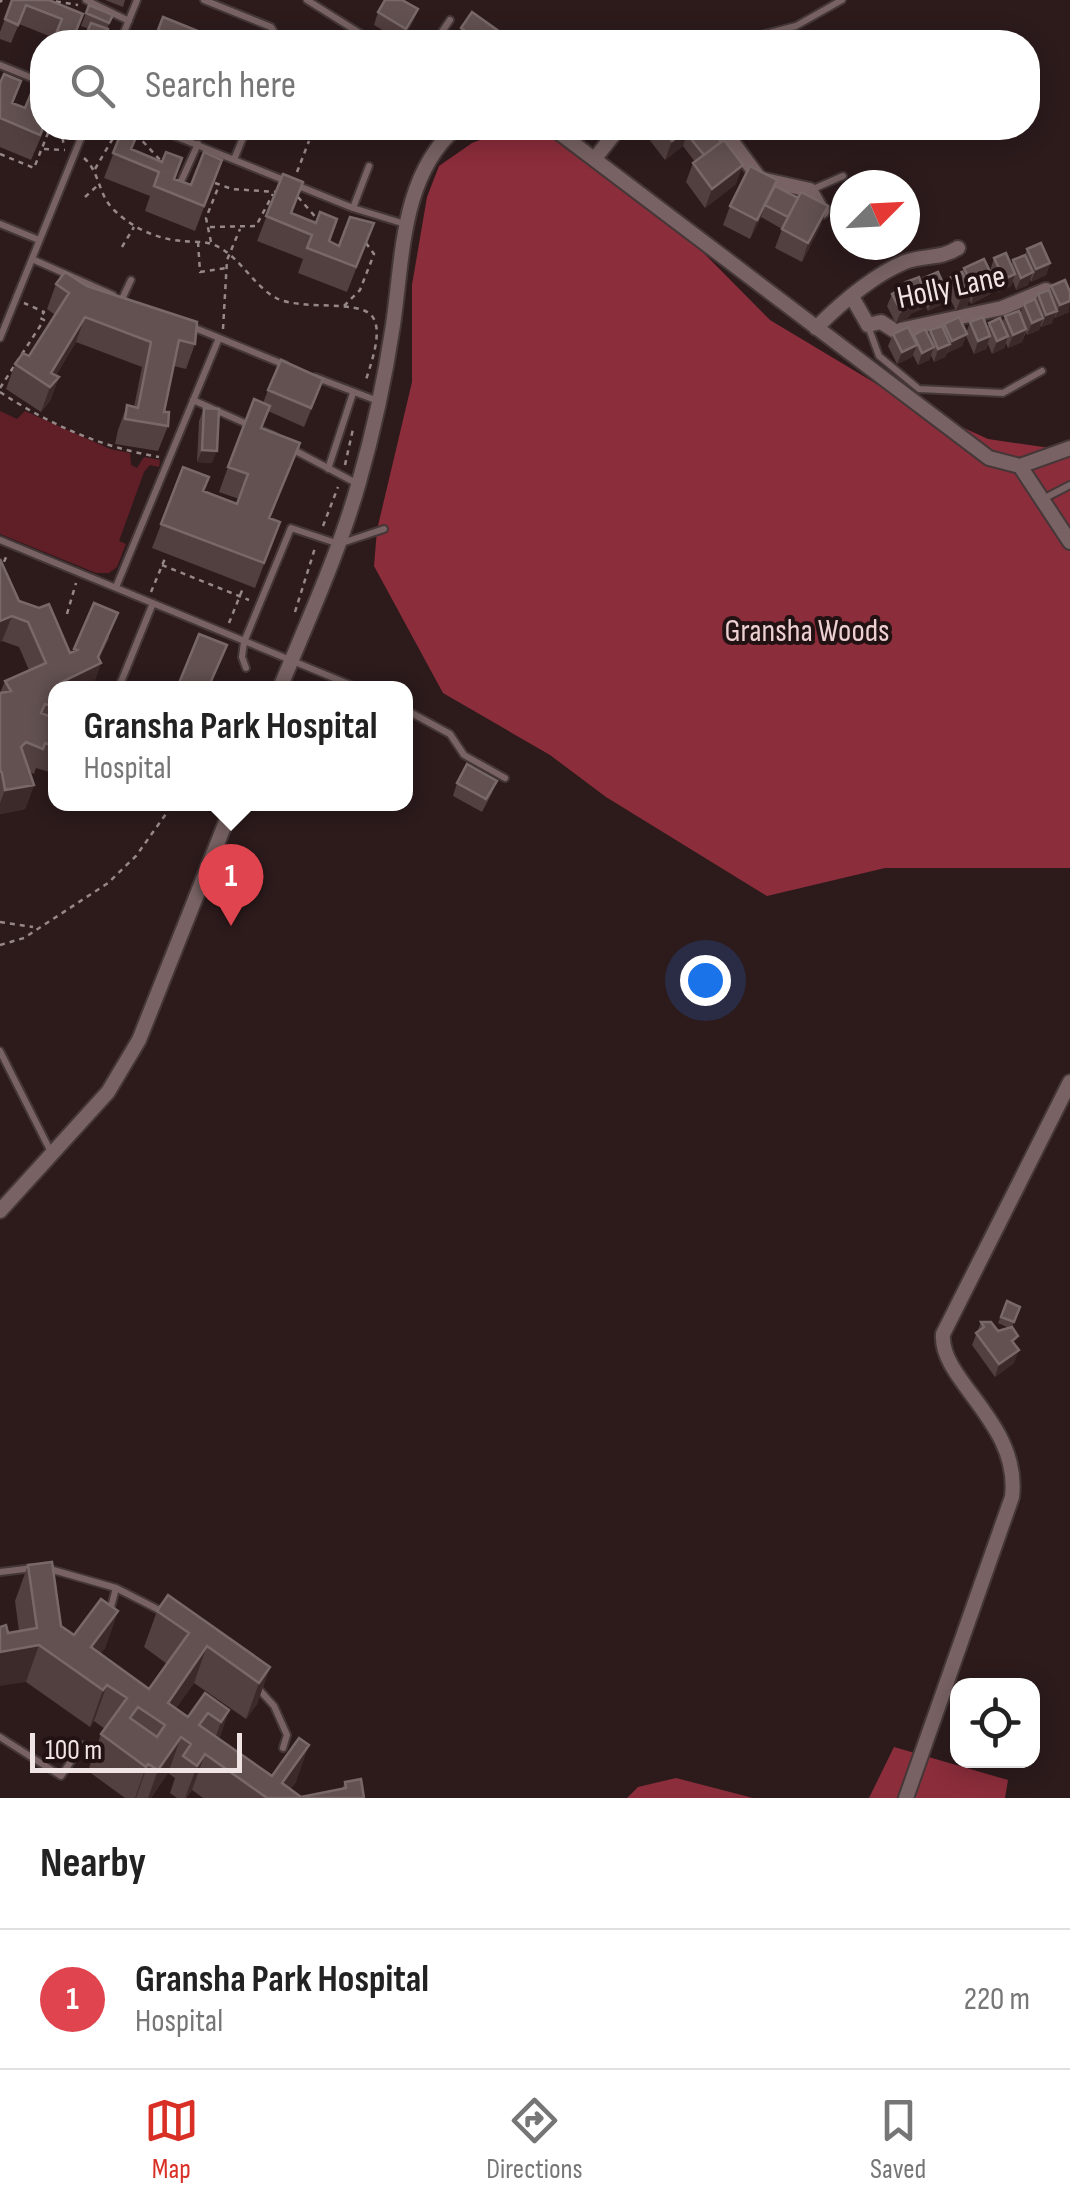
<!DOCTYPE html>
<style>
body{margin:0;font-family:"Sofia Sans Condensed",sans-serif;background:#f6f6f6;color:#222}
.controls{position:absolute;right:30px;bottom:30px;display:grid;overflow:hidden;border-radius:20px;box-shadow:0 5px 25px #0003}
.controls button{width:90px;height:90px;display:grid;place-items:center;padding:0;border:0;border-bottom:2px solid #e0e0e0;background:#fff;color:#222;font:50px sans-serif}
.compass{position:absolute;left:830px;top:170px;width:90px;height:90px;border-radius:50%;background:#fff;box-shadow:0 5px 25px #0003;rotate:66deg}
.scale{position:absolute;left:30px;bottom:25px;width:212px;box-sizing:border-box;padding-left:10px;border:5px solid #f1e4e4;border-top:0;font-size:28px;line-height:35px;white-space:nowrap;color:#f1e4e4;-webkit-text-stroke:8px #231213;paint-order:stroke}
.you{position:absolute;left:705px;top:980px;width:35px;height:35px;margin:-25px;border:8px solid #fff;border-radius:50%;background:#1a73e8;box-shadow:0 0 0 15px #1a73e833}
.badge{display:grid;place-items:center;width:65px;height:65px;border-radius:50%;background:#d93025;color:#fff;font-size:32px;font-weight:700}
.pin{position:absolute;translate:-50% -82px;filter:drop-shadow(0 2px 5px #0008)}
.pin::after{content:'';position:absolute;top:52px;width:35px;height:30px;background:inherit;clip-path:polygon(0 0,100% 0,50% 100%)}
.popup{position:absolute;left:48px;top:681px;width:365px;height:130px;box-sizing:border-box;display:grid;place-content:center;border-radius:20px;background:#fff;filter:drop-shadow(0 2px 8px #0005);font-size:32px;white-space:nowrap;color:#767676}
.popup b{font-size:38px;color:#222}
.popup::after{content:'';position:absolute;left:50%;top:100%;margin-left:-20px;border:20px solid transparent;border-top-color:#fff}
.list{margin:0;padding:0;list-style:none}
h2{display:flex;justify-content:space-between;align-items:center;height:130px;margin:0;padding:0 40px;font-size:42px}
h2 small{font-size:32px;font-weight:400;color:#767676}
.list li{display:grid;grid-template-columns:65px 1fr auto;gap:30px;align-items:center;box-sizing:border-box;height:140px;padding:0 40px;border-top:2px solid #e0e0e0}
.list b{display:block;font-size:38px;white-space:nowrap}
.list p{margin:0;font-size:32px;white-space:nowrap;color:#767676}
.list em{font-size:32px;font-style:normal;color:#767676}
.icon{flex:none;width:55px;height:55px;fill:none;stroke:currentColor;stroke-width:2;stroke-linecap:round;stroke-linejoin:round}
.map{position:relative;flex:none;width:1070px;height:1798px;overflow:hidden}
.search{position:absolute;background:#fff;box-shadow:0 5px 25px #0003;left:30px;right:30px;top:30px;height:110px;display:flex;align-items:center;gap:25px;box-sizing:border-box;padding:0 35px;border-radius:40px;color:#767676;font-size:38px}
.sheet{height:270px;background:#fff}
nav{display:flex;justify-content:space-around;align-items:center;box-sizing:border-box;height:140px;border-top:2px solid #e0e0e0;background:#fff;font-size:28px;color:#767676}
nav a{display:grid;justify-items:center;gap:5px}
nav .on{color:#d93025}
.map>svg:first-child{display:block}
.green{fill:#601e27}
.forest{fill:#8c2d3b}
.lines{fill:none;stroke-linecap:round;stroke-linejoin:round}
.service-casing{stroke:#453738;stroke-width:10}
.minor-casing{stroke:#453738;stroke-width:18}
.path{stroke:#978888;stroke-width:2.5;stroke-dasharray:5 5;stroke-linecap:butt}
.service{stroke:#786263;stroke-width:6}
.minor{stroke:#786263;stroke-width:14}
.wall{fill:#523f3f}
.shaded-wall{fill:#3c292a}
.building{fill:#635151;stroke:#796868;stroke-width:2.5;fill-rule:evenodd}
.labels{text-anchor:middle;stroke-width:8;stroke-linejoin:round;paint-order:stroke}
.street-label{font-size:32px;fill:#f1e4e4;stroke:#231213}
.park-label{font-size:32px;fill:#edd0d1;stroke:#231213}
</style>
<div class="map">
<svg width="1070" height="1798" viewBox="0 0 1070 1798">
<rect width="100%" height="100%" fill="#2d1b1c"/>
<path class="green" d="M0 411 17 419 25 411 110 449 130 453 131 465 137 468 144 457 160 460 159 467 150 465 144 472 119 541 126 544 117 567 109 573H96L0 534Z"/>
<path class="forest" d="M511 128H535L598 165 670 219 770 320 905 401 988 439 1070 451V868H885L767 896 606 797 550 755 443 693 374 566 377 530 412 382V285L427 197 439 166 472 143Z
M894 1747 1008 1780 1005 1798H869Z
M676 1778 753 1798H627L638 1787Z"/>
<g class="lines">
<defs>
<path id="service" d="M86 0 129 21
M204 0 271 27 280 42
M307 0 374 42
M120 42 137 0
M435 42 450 20
M734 42 796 26 842 0
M0 65 42 82
M155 128 353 208 405 224
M235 157 247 128
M179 186 198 144
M811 190 843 176
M353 208 369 166
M0 224 39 240
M32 259 113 295
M122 299 131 280
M190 326 285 365
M868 326 879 356 919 389 1003 393 1042 371
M0 338 85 128
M315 377 378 401
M193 400 274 436
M292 449 356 483
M328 469 353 393
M1043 499 1070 485
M0 540 358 688
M116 587 219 338
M246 668 242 657 244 642 291 528 339 544 384 529
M119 687 153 603
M406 710 450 734 464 755 505 778
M0 1051 52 1154
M46 1568 116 1588 165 1613
M0 1572 33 1568
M110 1611 116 1588
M256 1686 274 1706 287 1735 283 1748
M0 1737 61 1776 82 1745"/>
<path id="minor" d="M553 128 989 458 1020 466 1070 448
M722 128 760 179 810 190 822 211
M596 157 619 128
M852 297 868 325 881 322 895 331 1002 308 1046 290
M816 328C840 304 874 275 905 262 924 255 941 259 958 248
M1020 466 1070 542
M280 688C308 620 339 553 359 482 374 430 385 378 393 325 403 257 401 176 456 128
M0 1211 108 1092 139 1040 233 804
M906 1798 1012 1497C1021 1423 939 1380 943 1334L1070 1082"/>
</defs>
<use href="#service" class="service-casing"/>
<use href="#minor" class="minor-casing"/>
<path class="path" d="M46 0 78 5
M0 2 2 0
M61 128 64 147
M136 134 161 161
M44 149 65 150
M0 154 34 168 50 128
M84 158C100 172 98 195 114 210 132 228 157 239 182 241 191 242 203 241 212 244 239 254 252 285 276 298 301 311 358 299 372 316 384 331 370 366 365 383
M95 169 116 133 125 129
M297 172 309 141
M215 183 232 189 276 192
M85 197 97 186
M298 197 319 221
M210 227 256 226 273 194
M198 242 200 272 226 268
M211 242 206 218 218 188
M122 247 134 227
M344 306 360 290 374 254 366 243
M223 329 227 260 240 229
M0 388 44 320 40 318 44 312 24 303
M0 392C50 425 101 447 159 457
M345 465 353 429
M323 526 338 487
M162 565 249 600
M0 571 7 555
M151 592 166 556
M295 612 315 548
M67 614 76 583
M229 623 243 588
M0 922 33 927
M0 945 24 938 108 883 136 856 173 804"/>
<use href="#service" class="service"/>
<use href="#minor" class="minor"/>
</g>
<path class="wall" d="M12 0 83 14 72 42H53L54 38 19 24 11 43 0 39V32Z
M105 0H125L123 7Z
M89 5 113 15 107 29H89L81 26Z
M418 9 413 22 402 42 374 25 378 12Z
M163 17 225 42H153Z
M461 28 514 42H455Z
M0 83 13 103 45 128 31 160 0 147Z
M123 128 132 150 175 179 191 185 222 160 195 231 145 211 150 196 104 178Z
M652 128H710L736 184 705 208 686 182 693 163 695 162 683 146 665 160 648 138Z
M283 174 291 213 329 242 339 246 374 223 347 292 298 273 303 259 257 241Z
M775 186 821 225 802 262 775 248 782 229 761 217 750 239 723 225 730 206Z
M1027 249 1050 263 1046 275 1031 282 1030 279 1028 285 1016 290 1013 281 1011 286 999 292 990 271 994 258 1011 265 1013 260 1025 255Z
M964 268 995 282 990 294 971 304 969 300 967 306 956 311 946 290 951 277 962 273Z
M924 278 942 304 928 311 924 302 922 309 910 314 909 317 896 324 887 306 892 294 904 287 906 282 922 284Z
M56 284 87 286 195 344 186 369 174 366 164 412 168 426 158 451 115 444 118 430 127 405 134 407 142 367 76 342 56 375 59 377 50 401 41 412 6 389 15 364 29 356 55 315 47 309Z
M1051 286 1069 312 1055 318 1054 316 1052 323 1041 327 1040 326 1039 330 1027 335 1026 332 1022 342 1008 348 1006 343 1004 348 992 354 988 344 986 349 974 354 966 336 962 346 947 353 945 357 934 362 931 355 929 360 918 365 913 355 912 357 897 364 888 346 893 334 913 337 914 335 928 336 930 330 943 328 944 324 966 333 970 322 987 327 989 323H1002L1005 316 1020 314 1024 304 1036 299 1038 294 1049 291Z
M268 390 316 398 304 427 268 411 261 428 300 443 270 518 280 522 255 588 152 548 183 467 203 491 237 504 239 499 219 492 228 467 263 403Z
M204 408 212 463 197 462 199 421Z
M0 559 19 601 70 653 72 652 94 603 109 638 99 659 101 663 92 688H56L48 716 56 719V774L36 768 34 774 30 772 34 785 25 809 0 814V693L5 681 29 670 19 647 2 641 0 642Z
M497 781 492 793 482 812 453 796 457 783Z
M1007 1301 1020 1307 1012 1327 1015 1345 1014 1363 995 1377 972 1345 981 1322 998 1331 1009 1328 998 1323Z
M28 1565 61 1626 74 1635 118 1611 105 1648 100 1653 149 1689 167 1664 144 1647 157 1611 270 1667 257 1704 246 1719 194 1683 176 1708 188 1717 205 1693 229 1710 219 1739 272 1776 296 1782 290 1789 301 1797 342 1789 345 1782 364 1798H203L192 1790 186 1798H177L170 1793 175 1778 168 1773 151 1798H125L88 1771 101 1734 105 1729 94 1721 90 1727 26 1682 8 1633 19 1631 15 1601Z"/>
<path class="shaded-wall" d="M418 9 413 22 402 42 406 29Z
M689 128H699L687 134 683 146 665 160 672 141Z
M743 165 736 184 705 208 712 189Z
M777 180 765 205 761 217 750 239 757 220Z
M828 206 821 225 802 262 808 243Z
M1050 263 1046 275 1031 282 1036 269Z
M1033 272 1028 285 1016 290 1021 278Z
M1015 274 1011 286 999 292 1004 279Z
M995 282 990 294 971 304 975 291Z
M947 292 942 304 928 311 933 298Z
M972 293 967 306 956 311 961 298Z
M926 296 922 309 910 314 909 317 896 324 901 311 912 305 914 301Z
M1070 301 1069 312 1055 318 1060 305Z
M1057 311 1052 323 1041 327 1046 315Z
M85 317 76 342 49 386 51 373Z
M1043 318 1039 330 1027 335 1032 323Z
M1026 329 1022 342 1008 348 1013 335Z
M967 334 962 346 947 353 952 341Z
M990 336 986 349 974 354 978 341Z
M1008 336 1004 348 992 354 997 341Z
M950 344 945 357 934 362 938 349Z
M917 345 912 357 897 364 902 352Z
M934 347 929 360 918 365 922 353Z
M59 377 50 401 41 412 50 387Z
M300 443 291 468 260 543 269 518Z
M202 450 217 451 212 463 197 462Z
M118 613 97 665 101 663 92 688H58L60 683Z
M12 616 2 641 0 642V621Z
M34 785 25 809 0 814V803L5 790Z
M1019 1350 1014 1363 995 1377 999 1364Z
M118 1611 105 1648 83 1676 91 1647Z
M39 1645 26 1682 0 1686V1652Z
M207 1646 194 1683 164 1725 168 1703Z
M270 1667 257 1704 246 1719 259 1683Z
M107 1685 94 1721 90 1727 103 1690Z
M229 1710 216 1747 208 1758 221 1722Z
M181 1737 168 1773 151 1798H148L158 1770Z
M309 1745 296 1782 284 1798 282 1783Z
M205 1754 192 1790 185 1798 197 1766Z
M148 1764 136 1798H135L146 1767Z"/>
<path class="building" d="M12 0H49L83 14 73 38 57 31 62 19 26 5 18 25 5 19Z
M385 0H402L418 9 406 29 378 12Z
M89 5 113 15 109 23 86 13Z
M472 12 514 42H482L461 28Z
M163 17 225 42H188L158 30Z
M91 23 108 29 103 42H83Z
M4 74 21 81 12 103 25 108 37 79 42 81 43 128 40 135 0 118V83Z
M123 128H140L131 149 162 162 166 152 182 158 174 179 191 185 204 152 222 160 204 206 154 186 159 172 113 153Z
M662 128H689L672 141Z
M695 128H710L721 142 704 155 687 134Z
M724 140 743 165 712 189 693 163Z
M750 166 777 180 757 220 730 206Z
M283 174 303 182 291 213 316 223 320 212 337 219 329 241 339 246 350 217 374 223 356 267 307 248 312 235 266 216Z
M775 186 798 198 788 217 765 205Z
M801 192 828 206 808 243 782 229Z
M1041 243 1050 263 1036 269 1027 249Z
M1006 253 1015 274 1004 279 994 258Z
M1025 255 1033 272 1021 278 1013 260Z
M984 259 995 282 975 291 964 268Z
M65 272 87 286 197 322 195 344 179 340 164 412H169L168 426 125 419 127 405 138 408 151 342 85 317 51 373 59 377 50 387 15 364 23 353 29 356 69 293 56 284Z
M938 272 947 292 933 298 924 278Z
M962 272 972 293 961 298 951 277Z
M919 277 926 296 914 301 906 282Z
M1065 280 1070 292V301L1060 305 1051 286Z
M904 287 913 304 901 311 892 294Z
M1049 290 1057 311 1046 315 1038 294Z
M1035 299 1043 318 1032 323 1024 304Z
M1019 311 1026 329 1013 335 1005 316Z
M959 317 967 334 952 341 944 324Z
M983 317 990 336 978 341 970 322Z
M1000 318 1008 336 997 341 989 323Z
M942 326 950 344 938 349 930 330Z
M908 327 917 345 902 352 893 334Z
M925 329 934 347 922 353 914 335Z
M281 360 323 379 311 408 268 390Z
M254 399 270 406 261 428 300 443 269 518 280 522 264 563 161 524 183 467 209 477 203 491 237 504 248 474 228 467Z
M204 408 219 409 217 451 202 450Z
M0 559 19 601 39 608 49 604 70 653 77 650 74 649 94 603 118 613 98 657 101 663 60 683 58 688H56V694L51 706 45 704 41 713 56 719V747L45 743 43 749 26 742 21 747 34 785 5 790 2 773 0 770V693L11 691 5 681 46 663 28 622 12 616 0 621Z
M199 634 227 645 208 688H177Z
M467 764 497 781 486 799 457 783Z
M1007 1301 1020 1307 1014 1322 1001 1317Z
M981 1322H991L998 1331 1012 1327 1018 1336 1012 1341 1019 1350 999 1364 976 1333 984 1327Z
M52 1562 61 1626 74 1635 101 1599 118 1611 91 1647 149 1689 189 1633 157 1611 168 1595 270 1667 259 1683 207 1646 168 1703 188 1717 205 1693 229 1710 221 1722 208 1713 199 1725 272 1776 299 1738 309 1745 282 1783 301 1797 346 1788 345 1782 361 1779 364 1798H267L205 1754 197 1766 183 1756 191 1744 181 1737 158 1770 148 1764 146 1767 101 1734 127 1698 107 1685 103 1690 39 1645 0 1652V1627L6 1625 8 1633 37 1628 28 1565ZM138 1707 165 1725 157 1737 130 1718Z"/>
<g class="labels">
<g class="street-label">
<text transform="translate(951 286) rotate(-12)" y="11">Holly Lane</text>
</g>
<g class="park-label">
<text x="807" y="641">Gransha Woods</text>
</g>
</g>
</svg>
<div class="controls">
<button><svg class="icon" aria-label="locate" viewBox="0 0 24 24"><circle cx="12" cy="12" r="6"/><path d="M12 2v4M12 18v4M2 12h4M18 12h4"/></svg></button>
</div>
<svg class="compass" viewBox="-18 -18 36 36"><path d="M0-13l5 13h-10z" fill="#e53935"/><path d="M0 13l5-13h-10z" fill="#767676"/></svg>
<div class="scale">100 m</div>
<div class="you"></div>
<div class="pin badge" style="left:231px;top:926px;background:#e0444e">1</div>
<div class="popup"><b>Gransha Park Hospital</b>Hospital</div>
<div class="search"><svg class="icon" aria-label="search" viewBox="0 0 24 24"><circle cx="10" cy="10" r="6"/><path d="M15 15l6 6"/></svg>Search here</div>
</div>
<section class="sheet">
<h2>Nearby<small></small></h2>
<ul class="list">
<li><span class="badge" style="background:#e0444e">1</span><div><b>Gransha Park Hospital</b><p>Hospital</p></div><em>220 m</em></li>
</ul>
</section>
<nav>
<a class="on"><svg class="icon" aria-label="map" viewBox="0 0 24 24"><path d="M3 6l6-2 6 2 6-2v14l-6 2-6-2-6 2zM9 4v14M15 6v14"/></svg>Map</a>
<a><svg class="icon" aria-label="directions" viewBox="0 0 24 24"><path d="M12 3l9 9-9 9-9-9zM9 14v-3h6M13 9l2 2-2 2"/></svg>Directions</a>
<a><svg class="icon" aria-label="saved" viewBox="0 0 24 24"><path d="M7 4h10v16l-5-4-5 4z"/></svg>Saved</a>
</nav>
